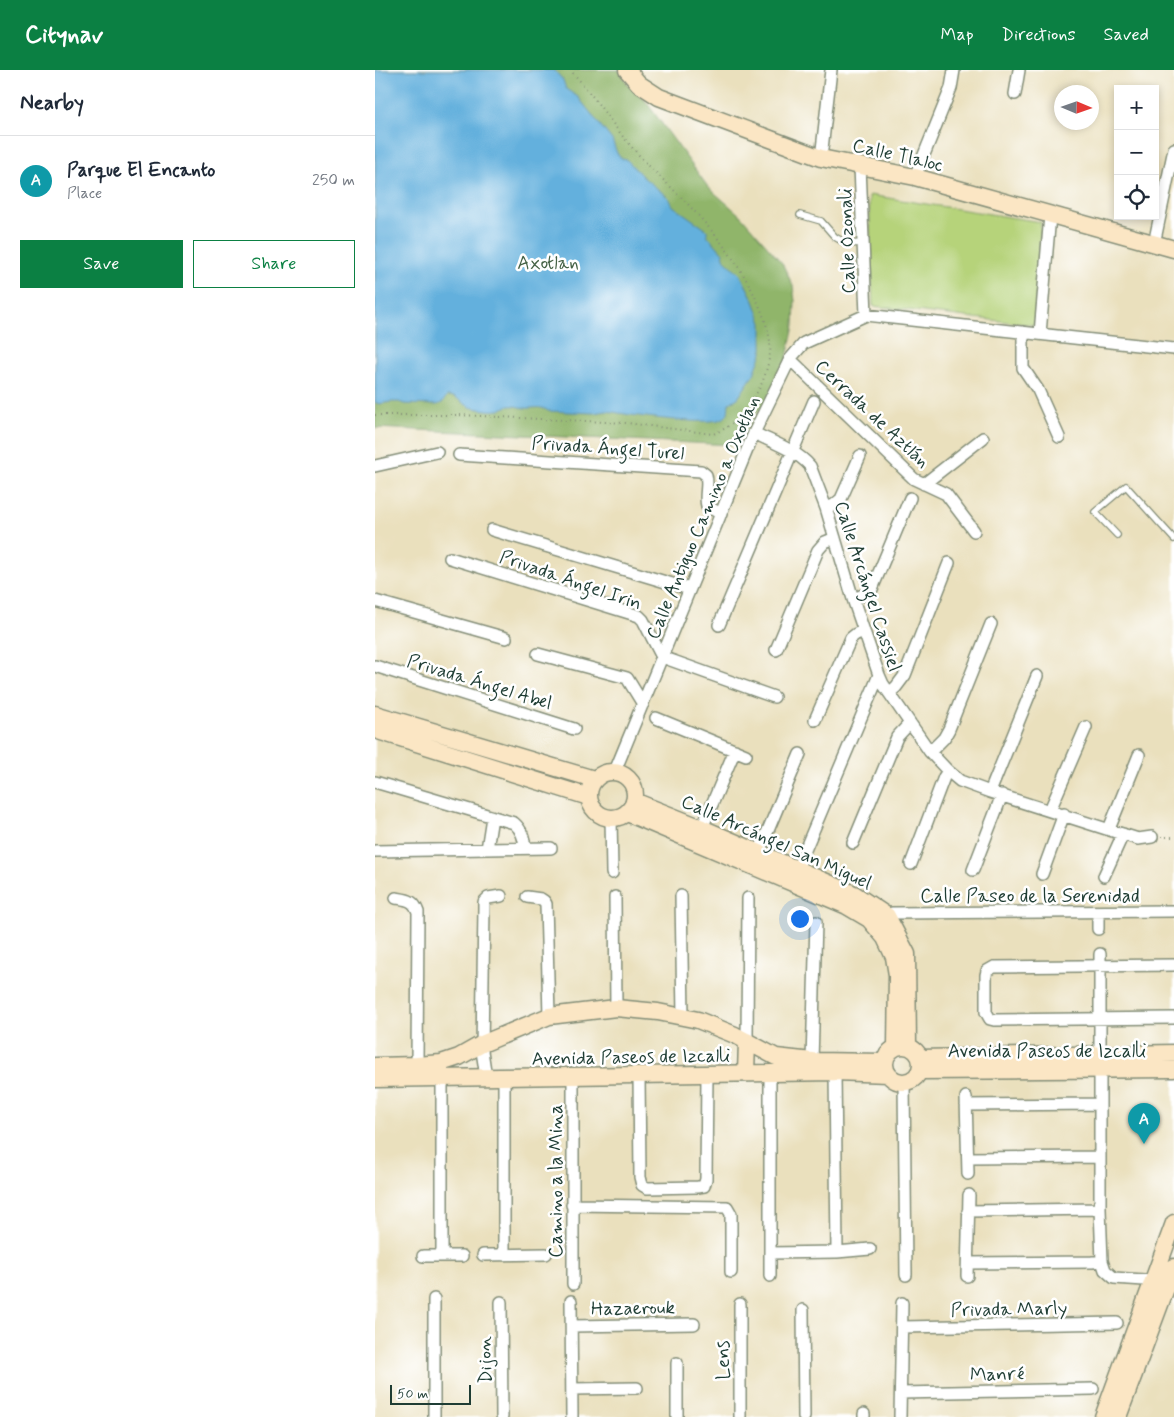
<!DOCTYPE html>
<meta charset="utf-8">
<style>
body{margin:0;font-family:Mynerve,sans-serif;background:#f6f6f7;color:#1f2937}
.controls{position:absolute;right:15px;top:15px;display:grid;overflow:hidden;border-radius:0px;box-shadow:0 2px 8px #0003}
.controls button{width:45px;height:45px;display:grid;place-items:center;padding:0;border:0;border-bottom:1px solid #e0e1e3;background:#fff;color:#1f2937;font:25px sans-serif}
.compass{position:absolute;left:679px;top:15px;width:45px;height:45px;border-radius:50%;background:#fff;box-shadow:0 2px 8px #0003;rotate:92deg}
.scale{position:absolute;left:15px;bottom:12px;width:81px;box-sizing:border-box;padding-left:5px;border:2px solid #1f3d34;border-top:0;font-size:14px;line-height:18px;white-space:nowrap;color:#1f3d34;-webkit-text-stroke:4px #fff;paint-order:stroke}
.you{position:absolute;left:424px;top:848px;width:18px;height:18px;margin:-12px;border:4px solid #fff;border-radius:50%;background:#1a73e8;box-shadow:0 0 0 8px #1a73e833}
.badge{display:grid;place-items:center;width:32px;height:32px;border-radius:50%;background:#0b8043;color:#fff;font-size:16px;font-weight:700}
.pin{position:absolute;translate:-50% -41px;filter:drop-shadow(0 1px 2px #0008)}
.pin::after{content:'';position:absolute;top:26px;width:18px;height:15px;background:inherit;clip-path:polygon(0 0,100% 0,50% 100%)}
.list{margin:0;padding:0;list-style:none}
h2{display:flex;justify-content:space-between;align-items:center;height:65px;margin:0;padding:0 20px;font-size:21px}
h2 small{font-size:16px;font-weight:400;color:#747a83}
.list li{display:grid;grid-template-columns:32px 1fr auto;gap:15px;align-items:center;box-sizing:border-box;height:90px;padding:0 20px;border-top:1px solid #e0e1e3}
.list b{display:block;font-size:19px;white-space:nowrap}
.list p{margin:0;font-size:16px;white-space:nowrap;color:#747a83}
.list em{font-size:16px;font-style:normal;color:#747a83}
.actions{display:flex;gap:10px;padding:15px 20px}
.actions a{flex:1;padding:11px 0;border:1px solid #0b8043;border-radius:0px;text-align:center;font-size:18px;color:#0b8043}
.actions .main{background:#0b8043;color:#fff}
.icon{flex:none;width:28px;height:28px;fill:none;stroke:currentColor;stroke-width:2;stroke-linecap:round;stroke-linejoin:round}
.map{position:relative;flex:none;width:799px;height:1347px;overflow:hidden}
header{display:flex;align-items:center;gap:30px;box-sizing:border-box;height:70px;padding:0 25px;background:#0b8043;color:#fff}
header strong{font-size:24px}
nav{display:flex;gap:28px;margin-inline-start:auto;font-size:18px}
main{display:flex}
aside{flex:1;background:#fff}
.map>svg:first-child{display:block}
.green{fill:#b6d37a;stroke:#6a8857}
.forest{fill:#90b56a;stroke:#58794f}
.water{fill:#64b0dd;stroke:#427688}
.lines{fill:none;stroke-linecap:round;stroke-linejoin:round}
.lane-casing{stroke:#848e78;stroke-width:8}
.street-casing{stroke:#848e78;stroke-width:14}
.secondary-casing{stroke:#848e78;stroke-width:19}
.path{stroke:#848e78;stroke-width:2;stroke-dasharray:1 4;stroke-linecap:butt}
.lane{stroke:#fff;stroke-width:5.5}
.street{stroke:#fff;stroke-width:11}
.secondary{stroke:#fbe6c4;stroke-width:16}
.labels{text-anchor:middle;stroke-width:5;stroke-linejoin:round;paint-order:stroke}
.street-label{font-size:19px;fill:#1f3d34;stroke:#fff}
.park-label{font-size:19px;fill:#456246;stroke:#fff}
</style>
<header>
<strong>Citynav</strong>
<nav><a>Map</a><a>Directions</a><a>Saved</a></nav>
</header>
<main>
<aside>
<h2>Nearby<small></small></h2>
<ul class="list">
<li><span class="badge" style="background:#0f9aa8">A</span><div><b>Parque El Encanto</b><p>Place</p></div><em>250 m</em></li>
</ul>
<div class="actions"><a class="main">Save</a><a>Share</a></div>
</aside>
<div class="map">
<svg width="799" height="1347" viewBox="0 0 799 1347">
<rect width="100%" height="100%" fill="#fff"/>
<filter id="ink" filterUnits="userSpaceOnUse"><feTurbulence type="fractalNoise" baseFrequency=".02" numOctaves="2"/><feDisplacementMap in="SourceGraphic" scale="10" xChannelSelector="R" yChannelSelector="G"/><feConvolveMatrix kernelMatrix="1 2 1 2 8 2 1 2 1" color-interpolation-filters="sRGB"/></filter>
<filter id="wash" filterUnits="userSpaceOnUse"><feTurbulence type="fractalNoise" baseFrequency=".0096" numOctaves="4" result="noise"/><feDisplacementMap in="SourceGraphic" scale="20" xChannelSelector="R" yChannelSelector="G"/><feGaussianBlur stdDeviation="1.12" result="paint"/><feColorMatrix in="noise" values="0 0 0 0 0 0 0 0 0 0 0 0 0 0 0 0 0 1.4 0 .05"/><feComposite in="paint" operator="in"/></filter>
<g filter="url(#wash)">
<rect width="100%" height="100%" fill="#eae0bd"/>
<path class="green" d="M494 125 666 152 659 255 498 236Z"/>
<path class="forest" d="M0 0H244L253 15 269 29 333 117 366 146 407 193 418 216 420 231 419 256 409 301 395 330 381 344 370 362 358 375 0 358Z"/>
<path class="water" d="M0 0H179L188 10 191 19 203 27 237 70 242 83 247 89 252 90 268 107 294 128 298 136 332 160V165L348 183 350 190 365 204 379 231 387 253V283L379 304 363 328 354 333C353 339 355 345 347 349 331 356 252 345 232 341L218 343 173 341C165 335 159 339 150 338 145 338 140 335 135 336 131 336 127 339 124 340 118 341 110 340 104 339 88 338 86 326 72 326L67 333 62 335 29 334 24 332H16L4 334 0 332Z"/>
</g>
<g filter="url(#ink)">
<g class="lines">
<defs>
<path id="lane" d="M425 145 446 151 460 167 472 174 488 173
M742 465 720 442 751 416 799 469"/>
<path id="street" d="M640 24 644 0
M446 88 456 0
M485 96 491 245
M540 107 576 18 579 0
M779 174 799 79
M648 262V298L663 320 684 367
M665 264 675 145
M415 289 539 409 571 424 599 461
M379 363C397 372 421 380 435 396L451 438 478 529 504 605 508 614 555 682 573 701 585 711 615 722 763 769 777 767
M84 385 326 401 331 405C334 415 329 426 332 436L346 444
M0 396 62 382
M549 414 608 368
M451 438 459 435 466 429 485 386
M117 460 314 519
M75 488 264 546 268 550 287 587 399 627
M478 529 493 523 497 519 535 428
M0 531 131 568
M344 555 439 331
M401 580 443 480 450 472 460 468
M163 584 252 608 268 634
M0 596 199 659
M514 623 521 617 530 605 574 493
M281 648 371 685
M440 650 476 568 481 564 489 561
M555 682 569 668 574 659 616 554
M240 701 379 363 415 289 429 273 491 245 799 279
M0 712 139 753C147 760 149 768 150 778
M615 722 662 606
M675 740 711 657
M236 748 237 803
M327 758 360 680
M734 759 764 685
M478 773 522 667 535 653
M112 779 117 747
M0 781 176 778
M384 782 425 684
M536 794 569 707 573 701
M598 800 627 725
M667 804 689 744
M419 806 504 605
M729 806 748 764
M306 826 308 946
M152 827 166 829 169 831 171 834 174 946
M240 827 241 938
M21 828C33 830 39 830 43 842L42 995
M512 846 517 843 799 841
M723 859V842
M725 884V1139L727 1191 730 1200 739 1208 784 1211
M799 895 619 897 612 901 611 905V942L615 949 619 950 799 948
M372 971 373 828
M437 991 441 852
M460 1002 462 1182
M264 1006 265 1107 267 1115 272 1118 323 1117 329 1116 331 1109 332 1005
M111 1007 107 981 109 837V832L113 828 126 826
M198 1007V1214
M529 1012 531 1205
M591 1027 593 1104
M591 1035 725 1034
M593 1088 725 1087
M197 1135 352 1137 356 1144V1202
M593 1141 725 1139
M395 1183 462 1182 495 1179
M108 1185 171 1184
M129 1185V1008
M48 1186H87
M67 1186V1008
M593 1193 717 1192 727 1191
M395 1206V1003
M592 1206 594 1125
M59 1229V1347
M196 1231 197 1347
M126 1232 127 1347
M428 1240 429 1347
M197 1256 319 1254
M527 1257 742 1253
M302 1293V1347
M197 1319 262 1318
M526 1323 718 1319
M489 1344V1347
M365 1347V1234
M525 1347 527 1233"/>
<path id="secondary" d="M252 0 264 14 284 27 446 88 540 107 799 179
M0 644 219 709
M0 660 214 727
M214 725a23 23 0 1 1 46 0a23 23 0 1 1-46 0Z
M259 731 327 758 479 824 512 846 532 884 533 976
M252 743 472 836 494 849 510 868 519 887 522 905 521 976
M510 994a18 18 0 1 1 36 0a18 18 0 1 1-36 0Z
M545 988 799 983
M0 996 42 995 66 993 84 987 107 974 174 946 241 938 283 942 323 950 360 965 401 987 437 991 509 992
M545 1001 799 999
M371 1003 372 971
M0 1009 460 1002 513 1004
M728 1347 799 1153
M743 1347 799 1197"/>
</defs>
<use href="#lane" class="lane-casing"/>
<use href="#street" class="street-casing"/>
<use href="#secondary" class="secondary-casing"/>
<path class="path" d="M0 345H83L252 353 338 364C360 356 374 338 385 317 390 307 393 295 395 284 397 270 391 253 386 240 369 198 341 164 310 131 294 115 277 100 262 83 238 57 220 26 195 0
M786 767H799"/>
<use href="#lane" class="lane"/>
<use href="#street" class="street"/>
<use href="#secondary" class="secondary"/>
</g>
</g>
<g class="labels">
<g class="street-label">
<text transform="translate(523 84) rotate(13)" y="7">Calle Tlaloc</text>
<text transform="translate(471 171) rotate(-92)" y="7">Calle Ozonali</text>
<text transform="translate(498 343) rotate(43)" y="7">Cerrada de Aztlán</text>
<text transform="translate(233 377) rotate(4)" y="7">Privada Ángel Turel</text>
<text transform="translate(327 447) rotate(-67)" y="7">Calle Antiguo Camino a Oxotlan</text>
<text transform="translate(196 509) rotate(19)" y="7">Privada Ángel Irin</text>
<text transform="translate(494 516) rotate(72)" y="7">Calle Arcángel Cassiel</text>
<text transform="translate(105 611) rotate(17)" y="7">Privada Ángel Abel</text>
<text transform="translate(402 771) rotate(24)" y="7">Calle Arcángel San Miguel</text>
<text x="655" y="832">Calle Paseo de la Serenidad</text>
<text x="672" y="987">Avenida Paseos de Izcalli</text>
<text transform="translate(256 986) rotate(-1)" y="7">Avenida Paseos de Izcalli</text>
<text transform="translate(180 1111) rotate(-90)" y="7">Camino a la Mina</text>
<text transform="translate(258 1237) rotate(-1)" y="7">Hazaerouk</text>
<text transform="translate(634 1238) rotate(-1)" y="7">Privada Marly</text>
<text transform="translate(109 1290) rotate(-91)" y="7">Dijon</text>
<text transform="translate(347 1290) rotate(-90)" y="7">Lens</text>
<text transform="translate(622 1303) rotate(-1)" y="7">Manré</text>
</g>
<g class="park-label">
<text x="173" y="199">Axotlan</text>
</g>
</g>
</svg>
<div class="controls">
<button>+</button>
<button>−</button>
<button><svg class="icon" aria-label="locate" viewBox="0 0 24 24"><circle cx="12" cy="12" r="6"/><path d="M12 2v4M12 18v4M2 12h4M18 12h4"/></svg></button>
</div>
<svg class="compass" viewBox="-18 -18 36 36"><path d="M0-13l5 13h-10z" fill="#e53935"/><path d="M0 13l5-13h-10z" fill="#747a83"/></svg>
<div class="scale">50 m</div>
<div class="you"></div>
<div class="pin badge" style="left:769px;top:1074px;background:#0f9aa8">A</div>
</div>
</main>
